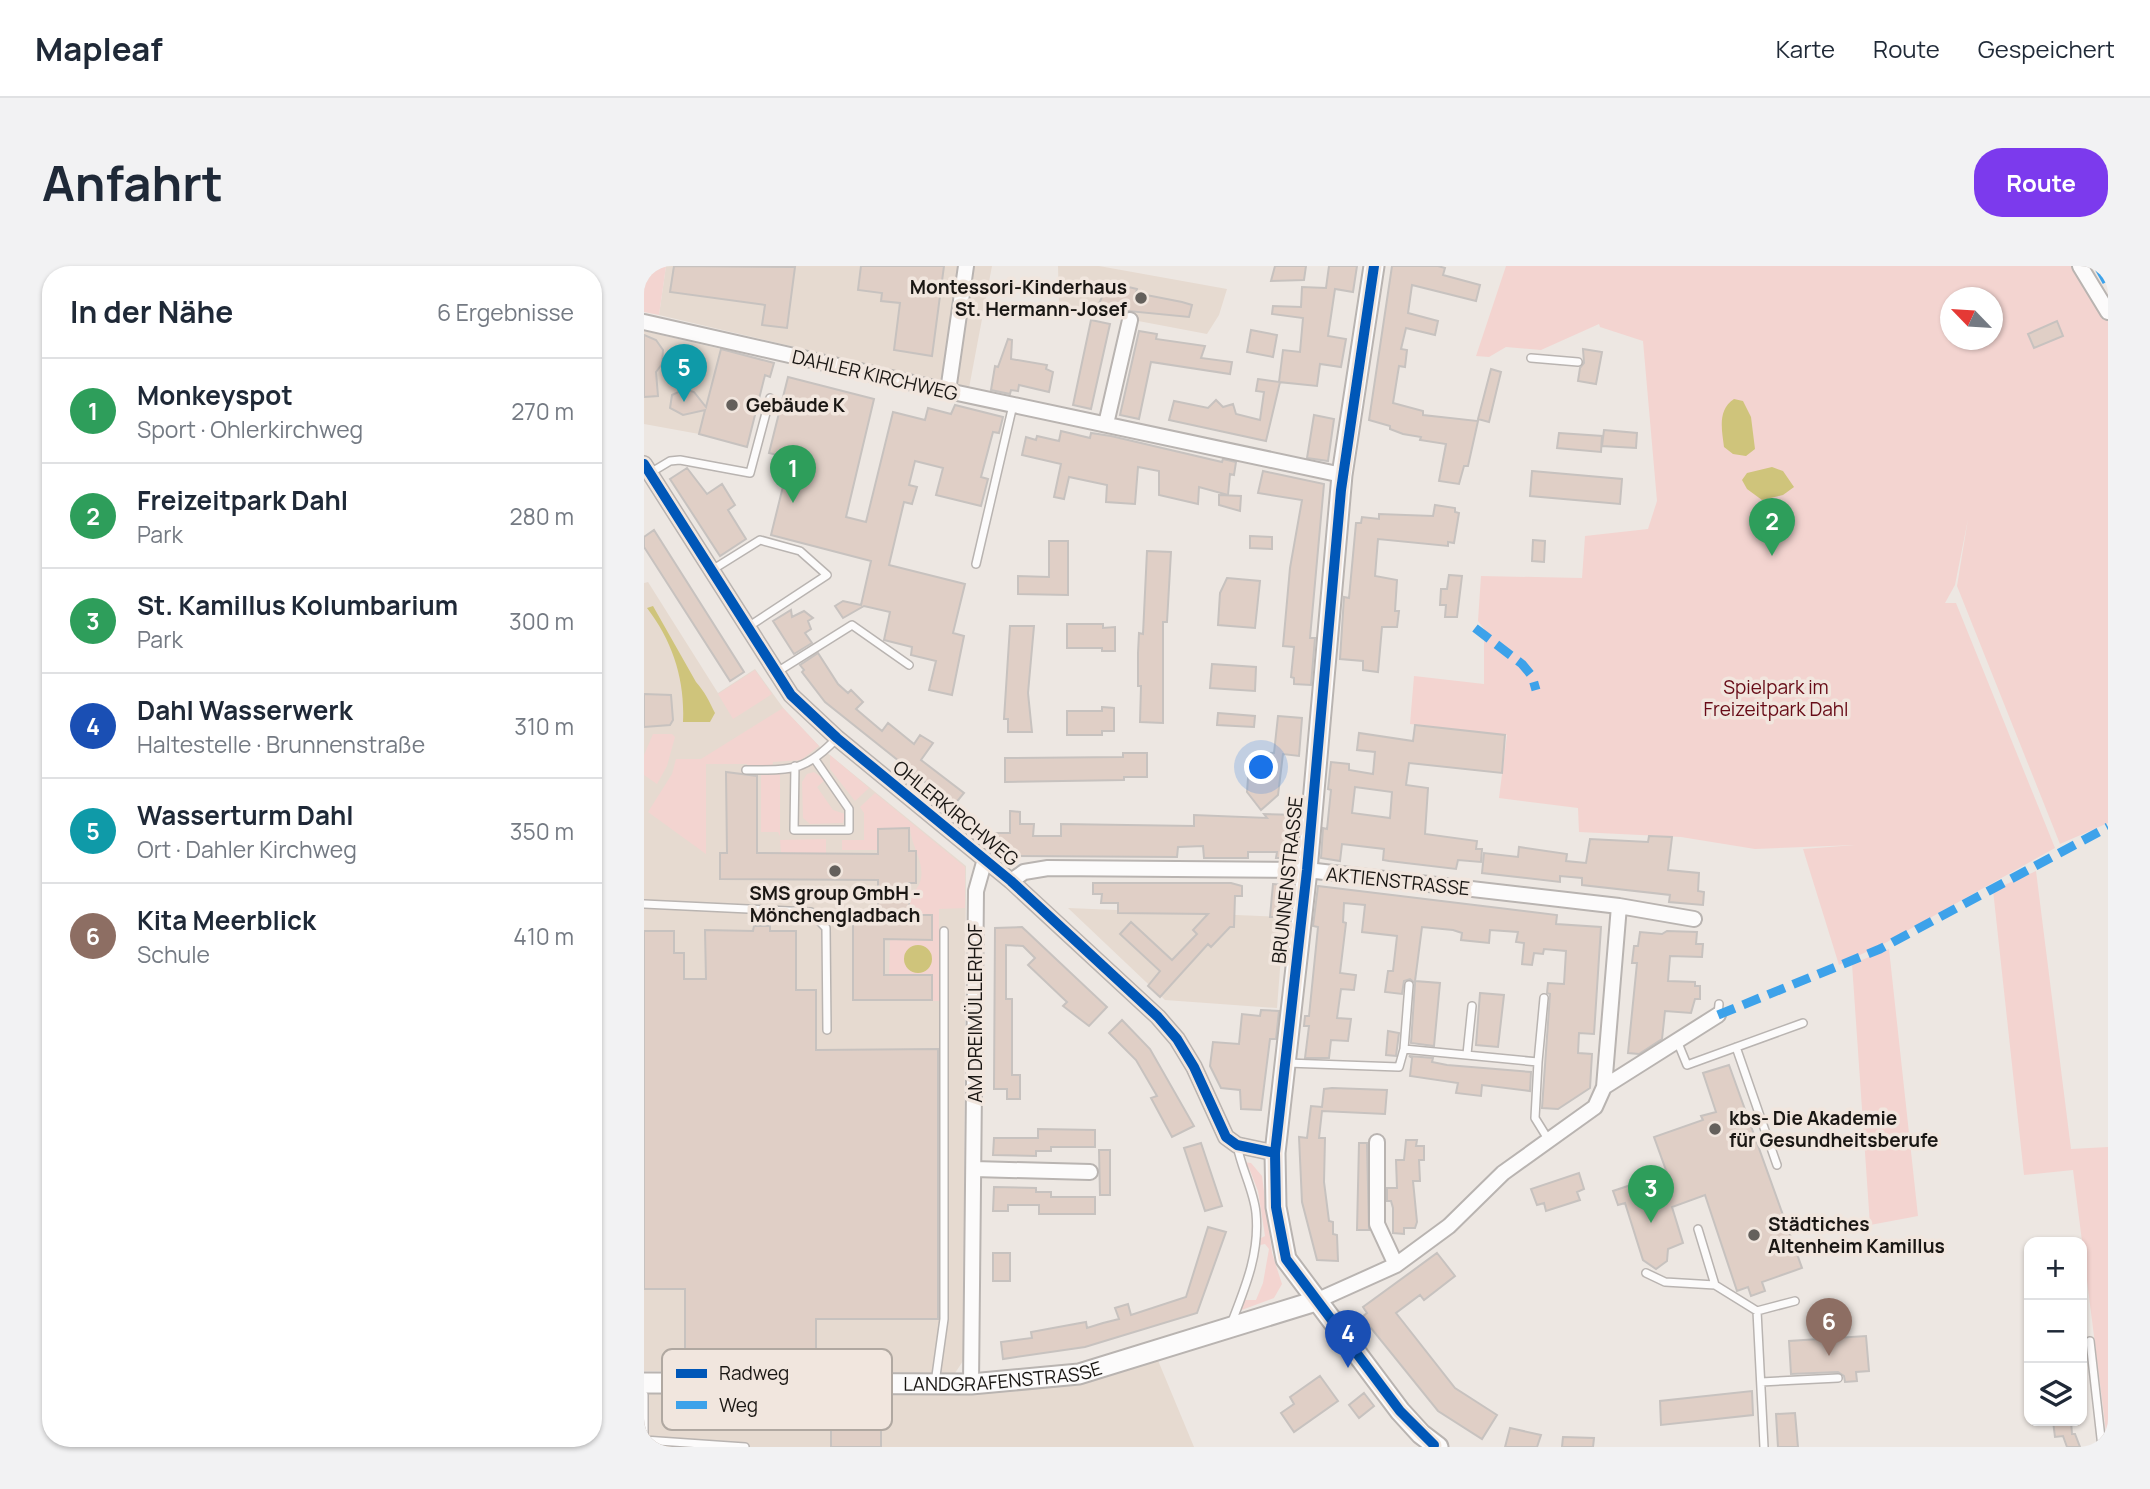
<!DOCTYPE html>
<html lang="de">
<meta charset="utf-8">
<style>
body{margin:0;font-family:Manrope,sans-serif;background:#f2f2f3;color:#1f2937}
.controls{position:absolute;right:21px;bottom:21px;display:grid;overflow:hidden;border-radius:14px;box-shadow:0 2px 5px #0004}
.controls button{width:63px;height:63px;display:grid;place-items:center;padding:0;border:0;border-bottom:2px solid #e0e1e3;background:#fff;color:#1f2937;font:35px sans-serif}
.compass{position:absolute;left:1296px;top:21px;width:63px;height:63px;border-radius:50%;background:#fff;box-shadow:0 2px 5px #0004;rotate:295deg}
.you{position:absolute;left:618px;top:502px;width:24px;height:24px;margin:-18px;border:5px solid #fff;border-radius:50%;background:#1a73e8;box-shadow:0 0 0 10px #1a73e833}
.badge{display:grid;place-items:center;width:46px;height:46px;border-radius:50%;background:#7c3aed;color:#fff;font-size:23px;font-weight:700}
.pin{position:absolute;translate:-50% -58px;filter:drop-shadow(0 2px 4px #0008)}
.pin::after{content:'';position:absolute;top:37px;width:24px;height:21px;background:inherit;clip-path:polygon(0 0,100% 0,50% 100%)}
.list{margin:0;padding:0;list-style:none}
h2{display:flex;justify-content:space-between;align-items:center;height:91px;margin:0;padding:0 28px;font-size:30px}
h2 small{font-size:23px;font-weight:400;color:#747a83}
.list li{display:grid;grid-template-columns:46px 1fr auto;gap:21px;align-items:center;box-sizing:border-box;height:105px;padding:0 28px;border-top:2px solid #e0e1e3}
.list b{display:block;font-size:26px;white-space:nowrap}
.list p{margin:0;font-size:23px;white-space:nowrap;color:#747a83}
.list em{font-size:23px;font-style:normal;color:#747a83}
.icon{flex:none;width:38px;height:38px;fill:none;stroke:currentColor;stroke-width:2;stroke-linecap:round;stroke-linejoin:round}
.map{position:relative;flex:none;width:1464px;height:1181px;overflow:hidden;border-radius:28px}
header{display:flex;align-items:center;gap:42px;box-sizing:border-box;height:98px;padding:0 35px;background:#fff;border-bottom:2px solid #e0e1e3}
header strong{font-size:33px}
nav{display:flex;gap:38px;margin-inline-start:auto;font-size:24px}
.intro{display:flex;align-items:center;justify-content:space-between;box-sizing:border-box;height:168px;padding:0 42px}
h1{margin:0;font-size:49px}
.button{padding:18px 32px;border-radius:28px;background:#7c3aed;color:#fff;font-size:24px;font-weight:700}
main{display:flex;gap:42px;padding:0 42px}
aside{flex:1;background:#fff;border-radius:28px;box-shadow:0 2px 5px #0004}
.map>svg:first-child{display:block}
.built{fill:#e6dad0}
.green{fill:#f3d4d0;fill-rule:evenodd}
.water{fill:#cfc47b}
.building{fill:#e0cfc6;stroke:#c7c2bf;stroke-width:2;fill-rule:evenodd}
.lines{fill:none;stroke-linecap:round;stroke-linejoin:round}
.lane-casing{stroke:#b9b4b1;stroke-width:10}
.street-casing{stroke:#b9b4b1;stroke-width:18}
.secondary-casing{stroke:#b9b4b1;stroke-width:23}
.lane{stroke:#fcfbfb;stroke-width:7}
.street{stroke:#fcfbfb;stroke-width:14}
.secondary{stroke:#fcfbfb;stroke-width:19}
.quiet{stroke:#3da2ea;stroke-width:9;stroke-dasharray:18 9;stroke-linecap:butt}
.cycleway-casing{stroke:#f1e6de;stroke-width:15}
.cycleway{stroke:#0057b8;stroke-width:10}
.poi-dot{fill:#64605c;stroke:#f1e6de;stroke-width:2.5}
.labels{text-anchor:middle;stroke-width:7;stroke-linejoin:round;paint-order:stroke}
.poi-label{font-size:19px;font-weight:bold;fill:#1a1714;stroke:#f1e6de;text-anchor:start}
.street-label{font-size:19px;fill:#1a1714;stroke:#f1e6de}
.park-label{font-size:19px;fill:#670c17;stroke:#f1e6de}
.key{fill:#f1e6de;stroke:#b0a8a1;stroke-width:2}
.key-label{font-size:19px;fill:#1a1714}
</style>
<header>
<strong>Mapleaf</strong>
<nav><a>Karte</a><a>Route</a><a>Gespeichert</a></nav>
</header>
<div class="intro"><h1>Anfahrt</h1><a class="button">Route</a></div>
<main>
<aside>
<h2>In der Nähe<small>6 Ergebnisse</small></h2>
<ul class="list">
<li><span class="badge" style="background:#2e9e5b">1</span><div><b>Monkeyspot</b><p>Sport · Ohlerkirchweg</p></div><em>270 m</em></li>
<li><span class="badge" style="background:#2e9e5b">2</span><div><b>Freizeitpark Dahl</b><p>Park</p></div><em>280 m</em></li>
<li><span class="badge" style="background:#2e9e5b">3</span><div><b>St. Kamillus Kolumbarium</b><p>Park</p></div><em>300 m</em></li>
<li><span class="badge" style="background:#1a4fb4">4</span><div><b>Dahl Wasserwerk</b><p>Haltestelle · Brunnenstraße</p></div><em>310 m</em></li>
<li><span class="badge" style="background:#0f9aa8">5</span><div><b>Wasserturm Dahl</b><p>Ort · Dahler Kirchweg</p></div><em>350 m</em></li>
<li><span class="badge" style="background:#8d6e63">6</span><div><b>Kita Meerblick</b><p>Schule</p></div><em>410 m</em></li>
</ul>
</aside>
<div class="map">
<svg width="1464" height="1181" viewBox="0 0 1464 1181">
<rect width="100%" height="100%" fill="#ede7e2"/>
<path class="built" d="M22 0H348L325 122 15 49Z
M414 0H455L583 23 575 49 563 68 415 40Z
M0 65 77 83 55 168 0 158Z
M4 316 74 427 111 403 140 443 176 481 322 600 319 1095 311 1107 0 1105V317Z
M424 642 640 651 633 742 521 734Z
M513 1092 550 1181H0V1120L331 1121Z"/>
<path class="green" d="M0 0H22L15 49 0 46Z
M862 0H1434L1464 52V557L1416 578 1313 320 1324 253 1311 319 1301 337H1312L1411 582 1243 676 1195 699 1159 583 1211 579 1111 583 1037 571 935 566 934 542 855 532 863 469 766 458 770 410 840 418V363L834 355 837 310 938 312 941 270 1004 263 1013 235 999 75 956 61 955 58 897 84 862 81 845 91 832 90ZM1307 32H1349V74H1307Z
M111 404 128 428 89 453 74 428Z
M139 442 175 480 157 494 129 496 128 502H104L103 498H62V588L4 546 28 508 32 493H57Z
M9 468H28L31 471 23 500 13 518 0 509V489Z
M186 489 225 522 211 535 186 503Z
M117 506H136V570L134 566H117Z
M170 506 181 514 173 521 189 544 201 548 199 557 166 558 159 552 158 516 163 508Z
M231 527 321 601V642L295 643V735H289V708H245L246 674H289V648H258L259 639H266L265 631C292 608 267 585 266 562H234L233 584H198V574H220V547L216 541Z
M182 573V587H137L136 574Z
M1392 605 1427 883 1464 881V1181L1429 904 1380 909 1349 624Z
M1245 683 1274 950 1226 959 1208 698Z
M599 896 607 897 618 910 628 987 638 1018 630 1032 595 1045 601 1034H612L619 1017 625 983 621 978 616 979 617 972 621 970 614 925 605 902Z"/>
<path class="water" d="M1090 133 1099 135 1107 151 1111 183 1102 190 1089 188 1080 181C1078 164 1073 144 1090 133Z
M1128 201 1139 205 1150 221 1139 229 1118 234 1103 223 1098 214 1103 207Z
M9 340 52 416C61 426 65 435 71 447L66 456H39C41 414 29 376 3 342Z
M260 693a14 14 0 1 1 28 0a14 14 0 1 1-28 0Z"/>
<path class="building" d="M30 0 151 1 143 62 118 59 121 39 26 26Z
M217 0H300L288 90 250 84 256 37 237 35 238 27 214 24Z
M631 0H662L660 14 627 15Z
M685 0H713L709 26 691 23 684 70 702 73 697 101 676 98 673 120 635 116 639 84 656 86 659 52 628 48 629 40 657 41 658 21 682 22Z
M748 0H794L801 2 799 9 836 19 832 35 768 19 764 47 794 55 791 69 762 62 757 83 763 84 761 101 755 100 749 137 779 145V149L834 155 824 200H820L815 218 795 215 802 178 776 174 777 171 759 168 746 163V160L725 154Z
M458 20 479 24 480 20 493 23 492 27 538 36 548 39 545 51 453 42 458 31Z
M447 54 466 58 447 143 429 139Z
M1413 55 1419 70 1390 82 1384 68Z
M607 64 633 69 629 91 603 86Z
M495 65 513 68 512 73 561 80 557 92 588 96 586 108 507 96 495 153 476 149Z
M0 69 12 74 19 84 18 98 12 106 14 130 0 131Z
M364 73 368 74 367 93 403 99 402 103 409 106 405 126 375 119 374 125 367 124 366 128 347 124 351 100 354 101Z
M77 83 130 97 126 111 121 109 103 181 55 168 61 144 39 149 26 142 28 129 41 123 50 126 62 141Z
M939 83 958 86 952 118 934 115 936 102 940 97Z
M847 103 857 106 845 156 834 153Z
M144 111 230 133 202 251 222 256 249 146 281 154 284 142 307 148 311 139 359 151 355 167 349 166 337 211 344 213 337 240 292 229 299 202 271 195 265 219 273 221 268 238 260 236 245 299 321 318 309 367 320 370 308 429 285 424 292 395 267 389 268 381 240 374 246 346 220 340 199 352 191 340 199 335 217 339 227 295 127 269 146 192 125 187Z
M614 113 636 116 622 175 525 154 530 135 564 142 572 134 579 141 589 138 592 148 616 154 620 126 612 125Z
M670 149 690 153 684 195 663 192Z
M960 164 993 167 992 182 958 180Z
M417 165 446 172 447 167 467 170 578 196 579 193 592 196 590 209 586 208 584 229 555 221 554 238 515 229V205L494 201 491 238 462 236 463 219 425 211 420 233 410 231 417 198 378 189 382 171 392 174 393 170 415 175Z
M915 167 958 170 957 186 913 182Z
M43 202 63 228 78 218 91 239 84 244 102 273 76 290 26 213Z
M619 205 680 218 666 372H671L667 419 650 418V412L647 411 650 381 639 380 646 302 658 234 614 227Z
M888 205 978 213 976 238 886 230Z
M575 229 597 230 596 245 575 239Z
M791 239 811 242V246L815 247 810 277 804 276V280L734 273 731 310 753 314 751 345H755L753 361H738L734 406 719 404V395L696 393 700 331 705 332 712 257H717L718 251 735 253V248L789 250Z
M10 264 100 406 86 415 0 281V271Z
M606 270 628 271V283L606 282Z
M889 274 901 275 900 296 888 295Z
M405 275H424V329L374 328V310L405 311Z
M503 285 527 286 523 356H519V457L496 456 497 420H494V387L495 367 499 368Z
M805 309 818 310 813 351H801L802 339H796L797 323H803Z
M583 312 616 315 611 362 574 359 576 327Z
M147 344 148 351 160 345 169 352 164 355 167 363 161 367 168 377 150 388 129 355Z
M423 358H459V362L471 361V385H458V382H423Z
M366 360H390L384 427 388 466H364V453H360Z
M174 387 194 418 204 427 207 424 219 436 212 443 238 465 244 457 270 478 276 469 289 477 277 494 320 527 310 539 181 436 158 406 160 404 156 399Z
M568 398 612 401 611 425 566 422Z
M0 428 27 429 29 454 26 459 0 461Z
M458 441 470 442V465H458V469H423V445H458Z
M574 447 611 450 610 461 573 459Z
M634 450 658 452 655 490 639 488 634 529 617 544 603 526 604 512H610L613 486 630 487Z
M771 459 861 469 858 507 765 497 762 519 784 522 781 568 833 575 832 583H838L837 596 814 594 812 603 745 595 739 594 740 583 698 578 696 595 677 592 679 562 683 563 687 524 684 523 687 496 705 498V504L729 508 731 486 713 484 715 467 769 475ZM711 521 748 526 746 552 708 547Z
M479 487H503V511H480V514L361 516V492L479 491Z
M82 506 113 510V587L234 588V563L265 562V585H272V617H265V649H288V674L240 673V709H288V734H209V649H234V614L76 613V587H83Z
M366 545 376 546V558H390L389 570H417V558L550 560V549L623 552 620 548 654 549 651 592H632L633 586H604V592H560L559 580 534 581 533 591 362 590 351 581V567H366Z
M1005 570 1028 571 1024 604 1055 607 1054 625 1060 626 1059 639 1025 636 1026 629 938 619V612L916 610V616L838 607 840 587 874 591 875 581 923 588 922 595 942 597 946 573 1004 576Z
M449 617H587L598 620V630H591L590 661H586L567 681 564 678 516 731 504 720 516 705 476 668 487 656 528 694 553 668 549 664 564 648 474 647V637H457L458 628H449Z
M629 618 648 620 645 651H626Z
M674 620 913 649 912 658 957 661 950 768 935 767 934 787 948 788 946 822 914 843 898 842 906 728 903 727 904 717 920 718 922 685 900 683 899 688 890 687 888 699 878 698 880 677 872 676 874 666 846 664 845 677 817 674 818 667 809 664 778 661 771 715 796 717 790 780 767 777 771 717 766 713 760 715 758 728 741 726 744 705H749L753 670 718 666 721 639 700 637 699 656 702 657 696 707 712 709 710 724 697 723 693 752 707 753 704 775 687 774 685 792H661L665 760H660L661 750H665L674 661 669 660Z
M110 660H126V665H152V724H172V784L294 783V1053H172V1096L41 1095V1023H0V665H30V687H40V713H62L61 664 109 665Z
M378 661 463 741 445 760 419 740 423 736 384 699 391 692 379 680 362 679V733H368V809H376V833H363V823H350L351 662Z
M1023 665 1053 666 1052 678H1059L1058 691 1026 690 1024 715 1051 716V720H1056V733H1051L1047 747 1021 745 1018 773 995 788 984 787 993 697H988L990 680H994L996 666 1018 668Z
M836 727 860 729 854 781 832 779Z
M617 744 635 745 632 773H626L617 844 597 843 596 824 577 822 566 800 569 776 595 778 598 748 616 750Z
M478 754 506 783 550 860 528 871 507 832 513 830 492 794 465 767Z
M744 765 755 767 752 790 742 789Z
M765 790 789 792 788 796 803 799 887 806 886 825 838 819 837 830 812 827 814 817 766 810 768 792Z
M1085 799 1158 1002 1118 1016 1121 1025 1107 1030 1104 1021 1093 1025 1061 929 1028 941 1039 977 1024 983 1023 995 1012 1003 999 994 981 937 974 939 969 925 1023 907 1010 871 1059 854 1057 850 1072 846 1059 807Z
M688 822 743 824 741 848 678 845 675 872H681L680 916 685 955 689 956V968L693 969 694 995 673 994 658 936 655 871 663 872 667 840 678 841 680 823Z
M394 863 451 864V881H407V885H392V890L349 889 350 872H394Z
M762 874H773L772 880H780V894H775L776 915H769L773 956 771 962H760V968L749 967V942L747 935H743V922H753L752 894H760Z
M557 877 578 940 561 945 540 882Z
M715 877H723L725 964H713Z
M455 884H466V929H456Z
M935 907 940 923 933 926 936 934 902 945 900 937 893 939 887 923Z
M350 921 392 922V926H407V931H451V948H395V939H364V945H349Z
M564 961 582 966 553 1047 441 1081 359 1093 357 1076 388 1072 387 1066 442 1056 443 1062 459 1057 475 1053 471 1042 484 1038 487 1049 542 1031Z
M349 987H366V1015H349Z
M793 987 811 1010 780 1034 776 1029 752 1047 811 1122 853 1149 838 1173 794 1145 718 1051 723 1047 719 1041Z
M1222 1070 1225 1105 1212 1106 1213 1115 1201 1116 1200 1110 1194 1106 1147 1108 1145 1075Z
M676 1110 694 1135 650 1166 637 1147 650 1138 646 1131Z
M1108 1125 1109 1149 1017 1159 1016 1135Z
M720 1127 730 1140 715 1152 705 1139Z
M1151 1147 1154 1181H1134L1132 1148Z
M1409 1155H1427L1428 1168H1431L1436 1181H1423L1419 1170 1411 1171Z
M237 1156V1181H187V1158Z
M866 1162 897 1169 893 1181H861Z
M919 1171 950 1172 949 1181H918Z"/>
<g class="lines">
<defs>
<path id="lane" d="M887 92 934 96
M6 207 26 195 36 194 106 207 126 132
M332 298 369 139
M68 304 116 274 156 285 183 309 104 361
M133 406 208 359 265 399
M151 500 150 564H205V543L172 495
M102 504C147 504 161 506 193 472
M0 638 167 646 182 662 183 764
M1074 749 1075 738
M1034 777 1043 799 1159 757
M1092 781 1133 899
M760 783 894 796 891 852 904 873
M823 788 828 740
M894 796 900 732
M643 797 755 801 760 783 765 719
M1054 963 1071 1019 1113 1045 1120 1181
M1002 1007 1021 1016 1071 1019
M1113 1045 1151 1035
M587 1058C601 1022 616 987 612 947 610 925 597 902 593 879
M1446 1075 1458 1181
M1117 1116 1194 1112
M291 1117 300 1053V665
M0 1129V1181
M0 1174 101 1181"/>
<path id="street" d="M1436 0 1464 46
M0 56 304 125 698 209
M304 125 322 0
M462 158 486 54
M0 198 147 429 193 472 367 615 514 751 533 773 550 801 582 871 593 879 631 887
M367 615 380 606 404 602 663 604 975 640 1050 653
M960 821 975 640
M733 876V958L752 999
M330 903 446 906
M672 1035 752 999 805 960 859 907 951 841 960 821 1074 749
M327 1118 332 625 341 593"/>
<g id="secondary">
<path d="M730 0 698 209 663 604 631 887 632 941 642 993 756 1145 777 1168 794 1181"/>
<path id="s1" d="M0 1117 327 1118 435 1108 672 1035"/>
</g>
</defs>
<use href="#lane" class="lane-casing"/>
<use href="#street" class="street-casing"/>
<use href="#secondary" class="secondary-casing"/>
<use href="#lane" class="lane"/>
<use href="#street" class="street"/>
<use href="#secondary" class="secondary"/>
<path class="quiet" d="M1454 0 1464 18
M831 362 878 398 888 410 892 424
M1074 749 1236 683 1464 561"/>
<defs>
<path id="cycleway" d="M730 0 697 224 663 604 631 887 632 941 642 993 756 1145 790 1179
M0 198 147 429 193 472 367 615 514 751 533 773 550 801 582 871 593 879 631 887"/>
</defs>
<use href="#cycleway" class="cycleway-casing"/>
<use href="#cycleway" class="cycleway"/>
</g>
<g class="poi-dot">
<circle cx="497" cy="32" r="7"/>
<circle cx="88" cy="139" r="7"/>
<circle cx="191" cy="605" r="7"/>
<circle cx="1071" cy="863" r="7"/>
<circle cx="1110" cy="969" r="7"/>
</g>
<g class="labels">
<g class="poi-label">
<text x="483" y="28" text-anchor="end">Montessori-Kinderhaus<tspan x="483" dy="22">St. Hermann-Josef</tspan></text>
<text x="102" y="146">Gebäude K</text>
<text x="191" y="634" text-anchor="middle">SMS group GmbH -<tspan x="191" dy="22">Mönchengladbach</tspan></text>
<text x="1085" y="859">kbs- Die Akademie<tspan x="1085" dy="22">für Gesundheitsberufe</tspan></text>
<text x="1124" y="965">Städtiches<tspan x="1124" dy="22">Altenheim Kamillus</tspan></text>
</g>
<g class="street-label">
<text transform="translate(231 109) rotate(13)" y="7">DAHLER KIRCHWEG</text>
<text transform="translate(312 547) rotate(39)" y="7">OHLERKIRCHWEG</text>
<text transform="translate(643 614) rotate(-84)" y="7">BRUNNENSTRASSE</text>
<text transform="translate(754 615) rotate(6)" y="7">AKTIENSTRASSE</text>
<text transform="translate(331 747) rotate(-90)" y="7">AM DREIMÜLLERHOF</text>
<text dy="7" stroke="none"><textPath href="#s1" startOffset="359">LANDGRAFENSTRASSE</textPath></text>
</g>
<g class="park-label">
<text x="1132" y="428">Spielpark im<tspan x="1132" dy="22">Freizeitpark Dahl</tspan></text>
</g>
</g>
<rect x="18" y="1083" width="230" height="81" rx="10" class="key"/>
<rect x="32" y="1103" width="31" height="9" fill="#0057b8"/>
<rect x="32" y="1135" width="31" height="8" fill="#3da2ea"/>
<g class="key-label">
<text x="75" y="1114">Radweg</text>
<text x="75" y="1146">Weg</text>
</g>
</svg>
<div class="controls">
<button>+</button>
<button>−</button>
<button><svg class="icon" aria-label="layers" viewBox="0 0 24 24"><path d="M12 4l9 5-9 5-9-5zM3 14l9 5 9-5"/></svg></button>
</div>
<svg class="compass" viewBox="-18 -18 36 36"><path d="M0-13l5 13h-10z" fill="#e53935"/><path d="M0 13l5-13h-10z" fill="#747a83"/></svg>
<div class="you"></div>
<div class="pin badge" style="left:149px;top:237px;background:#2e9e5b">1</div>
<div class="pin badge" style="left:1128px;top:290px;background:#2e9e5b">2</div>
<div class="pin badge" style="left:1007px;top:957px;background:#2e9e5b">3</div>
<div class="pin badge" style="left:704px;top:1102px;background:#1a4fb4">4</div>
<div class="pin badge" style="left:40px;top:136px;background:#0f9aa8">5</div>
<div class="pin badge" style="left:1185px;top:1090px;background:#8d6e63">6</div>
</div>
</main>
